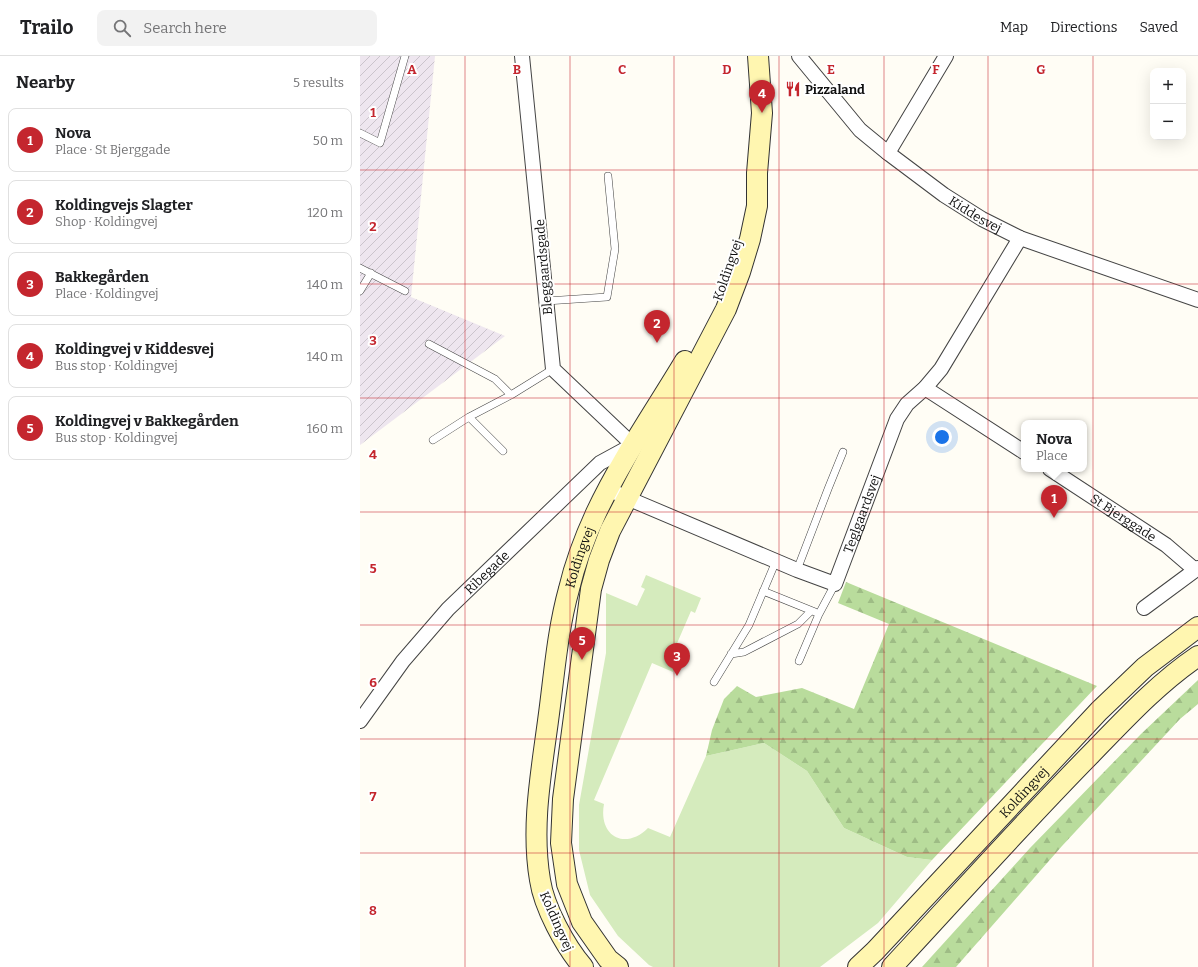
<!DOCTYPE html>
<meta charset="utf-8">
<style>
body{margin:0;font-family:Bitter,serif;background:#f2f2f2;color:#202124}
.controls{position:absolute;right:12px;top:12px;display:grid;overflow:hidden;border-radius:8px;box-shadow:0 4px 16px #0002}
.controls button{width:36px;height:36px;display:grid;place-items:center;padding:0;border:0;border-bottom:1px solid #e0e0e0;background:#fff;color:#202124;font:20px sans-serif}
.you{position:absolute;left:582px;top:381px;width:14px;height:14px;margin:-10px;border:3px solid #fff;border-radius:50%;background:#1a73e8;box-shadow:0 0 0 6px #1a73e833}
.badge{display:grid;place-items:center;width:26px;height:26px;border-radius:50%;background:#c4262e;color:#fff;font-size:13px;font-weight:700}
.pin{position:absolute;translate:-50% -33px;filter:drop-shadow(0 1px 2px #0008)}
.pin::after{content:'';position:absolute;top:21px;width:14px;height:12px;background:inherit;clip-path:polygon(0 0,100% 0,50% 100%)}
.popup{position:absolute;left:661px;top:364px;width:66px;height:52px;box-sizing:border-box;display:grid;place-content:center;border-radius:8px;background:#fff;filter:drop-shadow(0 1px 3px #0005);font-size:13px;white-space:nowrap;color:#757577}
.popup b{font-size:15px;color:#202124}
.popup::after{content:'';position:absolute;left:50%;top:100%;margin-left:-8px;border:8px solid transparent;border-top-color:#fff}
.list{margin:0;padding:0;list-style:none}
h2{display:flex;justify-content:space-between;align-items:center;height:52px;margin:0;padding:0 16px;font-size:17px}
h2 small{font-size:13px;font-weight:400;color:#757577}
.list li{display:grid;grid-template-columns:26px 1fr auto;gap:12px;align-items:center;box-sizing:border-box;height:64px;margin:0 8px 8px;padding:0 8px;border:1px solid #e0e0e0;border-radius:8px}
.list b{display:block;font-size:15px;white-space:nowrap}
.list p{margin:0;font-size:13px;white-space:nowrap;color:#757577}
.list em{font-size:13px;font-style:normal;color:#757577}
.icon{flex:none;width:22px;height:22px;fill:none;stroke:currentColor;stroke-width:2;stroke-linecap:round;stroke-linejoin:round}
.map{position:relative;flex:none;width:838px;height:911px;overflow:hidden}
header{display:flex;align-items:center;gap:24px;box-sizing:border-box;height:56px;padding:0 20px;background:#fff;border-bottom:1px solid #e0e0e0}
header strong{font-size:19px}
nav{display:flex;gap:22px;margin-inline-start:auto;font-size:14px}
.search{width:280px;height:36px;background:#f2f2f2;display:flex;align-items:center;gap:10px;box-sizing:border-box;padding:0 14px;border-radius:8px;color:#757577;font-size:15px}
main{display:flex}
aside{flex:1;background:#fff}
.map>svg:first-child{display:block}
.industrial{fill:url(#industrial-furrows)}
.green{fill:#d5ebbd}
.forest{fill:url(#forest-firs)}
.lines{fill:none;stroke-linecap:round;stroke-linejoin:round}
.service-casing{stroke:#444;stroke-width:8}
.minor-casing{stroke:#444;stroke-width:16}
.secondary-casing{stroke:#333;stroke-width:22}
.service{stroke:#fff;stroke-width:7}
.minor{stroke:#fff;stroke-width:14}
.secondary{stroke:#fff6b0;stroke-width:20}
.grid{fill:none;stroke:#c4262e;stroke-width:1;stroke-opacity:0.55}
.labels{text-anchor:middle;stroke-width:4;stroke-linejoin:round;paint-order:stroke}
.poi-label{font-size:13px;font-weight:bold;fill:#111;stroke:#fff;text-anchor:start}
.street-label{font-size:13px;fill:#111;stroke:#fff}
.grid-label{font-size:13px;text-anchor:middle;font-weight:bold;fill:#c4262e;stroke:#fff;stroke-width:4;stroke-linejoin:round;paint-order:stroke}
</style>
<header>
<strong>Trailo</strong>
<div class="search"><svg class="icon" aria-label="search" viewBox="0 0 24 24"><circle cx="10" cy="10" r="6"/><path d="M15 15l6 6"/></svg>Search here</div>
<nav><a>Map</a><a>Directions</a><a>Saved</a></nav>
</header>
<main>
<aside>
<h2>Nearby<small>5 results</small></h2>
<ul class="list">
<li><span class="badge">1</span><div><b>Nova</b><p>Place · St Bjerggade</p></div><em>50 m</em></li>
<li><span class="badge">2</span><div><b>Koldingvejs Slagter</b><p>Shop · Koldingvej</p></div><em>120 m</em></li>
<li><span class="badge">3</span><div><b>Bakkegården</b><p>Place · Koldingvej</p></div><em>140 m</em></li>
<li><span class="badge">4</span><div><b>Koldingvej v Kiddesvej</b><p>Bus stop · Koldingvej</p></div><em>140 m</em></li>
<li><span class="badge">5</span><div><b>Koldingvej v Bakkegården</b><p>Bus stop · Koldingvej</p></div><em>160 m</em></li>
</ul>
</aside>
<div class="map">
<svg width="838" height="911" viewBox="0 0 838 911">
<defs>
<pattern id="industrial-furrows" width="10" height="10" patternUnits="userSpaceOnUse"><rect width="10" height="10" fill="#eee6ef"/><path d="M-1 1l2-2M0 10L10 0M9 11l2-2" fill="none" stroke="#cbc4cc"/></pattern>
<pattern id="forest-firs" width="22" height="20" patternUnits="userSpaceOnUse"><rect width="22" height="20" fill="#b9dc9c"/><path d="M5 1l3.5 6h-7zM16 11l3.5 6h-7z" fill="#9ebc85"/></pattern>
</defs>
<rect width="100%" height="100%" fill="#fffdf5"/>
<path class="industrial" d="M0 0H75L51 241 145 280 0 389Z"/>
<path class="green" d="M286 519 341 542 335 557 331 555 315 592 322 595 313 616 292 607 234 744 244 748C238 780 265 795 288 772L310 781 346 700 404 687 447 715 484 772 547 801 572 804 518 867 460 911H293L289 909 258 880 230 839 219 794V749L246 597V537L277 550 285 533 281 531Z"/>
<path class="forest" d="M486 526 737 630 572 804 547 801 484 772 447 715 404 687 346 700 352 674 364 643 377 630 396 641 442 632 494 653 529 568 478 547Z
M838 624V648L820 663 702 790 596 911H562L670 792 781 678Z"/>
<g class="lines">
<defs>
<path id="service" d="M0 77 20 87 45 0
M0 212 45 235
M0 235 11 217
M186 245 247 241 255 193 248 120
M69 288 135 323 151 339
M109 361 143 395
M73 384 109 361 151 339 193 313
M437 514 468 433 483 396
M403 535 455 556
M371 598 384 596 438 568 451 555
M439 605 459 558 475 528
M354 626 389 569 416 505"/>
<g id="minor">
<path id="s1" d="M439 0 500 74 528 97 584 139 622 163 660 182 838 244"/>
<path d="M528 97 586 0"/>
<path d="M565 332 664 396"/>
<path id="s2" d="M690 413 806 489 834 513"/>
<path id="s3" d="M248 433 267 442 437 514 475 528 537 363 547 348 565 332 581 313 660 182"/>
<path d="M784 552 838 512"/>
<path id="s4" d="M0 665 43 605 88 553 240 407 273 389 193 313 162 0"/>
</g>
<g id="secondary">
<path id="s5" d="M223 911C205 890 184 851 180 824 171 771 181 718 188 665 194 622 197 576 209 533 215 507 225 481 236 457 261 404 295 355 325 305"/>
<path d="M258 911 248 903 222 866 207 828 201 787 203 743 231 533 239 504 250 475 366 253 380 216 390 183 397 150V117L402 57 398 0"/>
<path id="s6" d="M498 911 515 895 739 655 785 611 838 571"/>
<path d="M532 911C598 840 663 767 731 698 764 664 798 627 838 600"/>
</g>
</defs>
<use href="#service" class="service-casing"/>
<use href="#minor" class="minor-casing"/>
<use href="#secondary" class="secondary-casing"/>
<use href="#service" class="service"/>
<use href="#minor" class="minor"/>
<use href="#secondary" class="secondary"/>
</g>
<path class="grid" d="M105 0V911M210 0V911M314 0V911M419 0V911M524 0V911M628 0V911M733 0V911M0 114H838M0 228H838M0 342H838M0 456H838M0 569H838M0 683H838M0 797H838"/>
<defs>
<symbol id="restaurant-bare" viewBox="-9 -9 18 18"><path d="M-5-6h1v4h1v-4h1v4h1v-4h1v5L-1.5 .5V6h-2V.5L-5-1ZM5-6V6H3V1.5H1.5Q1.5-4 5-6Z" fill="#c4262e" stroke="#fff" stroke-width="2.5" paint-order="stroke"/></symbol>
</defs>
<g fill-rule="evenodd">
<use href="#restaurant-bare" x="422" y="22" width="22" height="22"/>
</g>
<g class="labels">
<g class="poi-label">
<text x="445" y="38">Pizzaland</text>
</g>
<g class="street-label">
<text dy="5" stroke="none"><textPath href="#s1" startOffset="239">Kiddesvej</textPath></text>
<text transform="translate(183 211) rotate(-95)" y="5">Bleggaardsgade</text>
<text transform="translate(367 214) rotate(-71)" y="5">Koldingvej</text>
<text dy="5" stroke="none"><textPath href="#s3" startOffset="321">Teglgaardsvej</textPath></text>
<text dy="5" stroke="none"><textPath href="#s2" startOffset="88">St Bjerggade</textPath></text>
<text dy="5" stroke="none"><textPath href="#s5" startOffset="425">Koldingvej</textPath></text>
<text dy="5" stroke="none"><textPath href="#s4" startOffset="196">Ribegade</textPath></text>
<text dy="5" stroke="none"><textPath href="#s6" startOffset="241">Koldingvej</textPath></text>
<text transform="translate(197 865) rotate(66)" y="5">Koldingvej</text>
</g>
</g>
<g class="grid-label">
<text x="52" y="18">A</text>
<text x="157" y="18">B</text>
<text x="262" y="18">C</text>
<text x="367" y="18">D</text>
<text x="471" y="18">E</text>
<text x="576" y="18">F</text>
<text x="681" y="18">G</text>
<text x="13" y="61">1</text>
<text x="13" y="175">2</text>
<text x="13" y="289">3</text>
<text x="13" y="403">4</text>
<text x="13" y="517">5</text>
<text x="13" y="631">6</text>
<text x="13" y="745">7</text>
<text x="13" y="859">8</text>
</g>
</svg>
<div class="controls">
<button>+</button>
<button>−</button>
</div>
<div class="you"></div>
<div class="pin badge" style="left:694px;top:462px">1</div>
<div class="popup"><b>Nova</b>Place</div>
<div class="pin badge" style="left:297px;top:287px">2</div>
<div class="pin badge" style="left:317px;top:620px">3</div>
<div class="pin badge" style="left:402px;top:57px">4</div>
<div class="pin badge" style="left:222px;top:604px">5</div>
</div>
</main>
